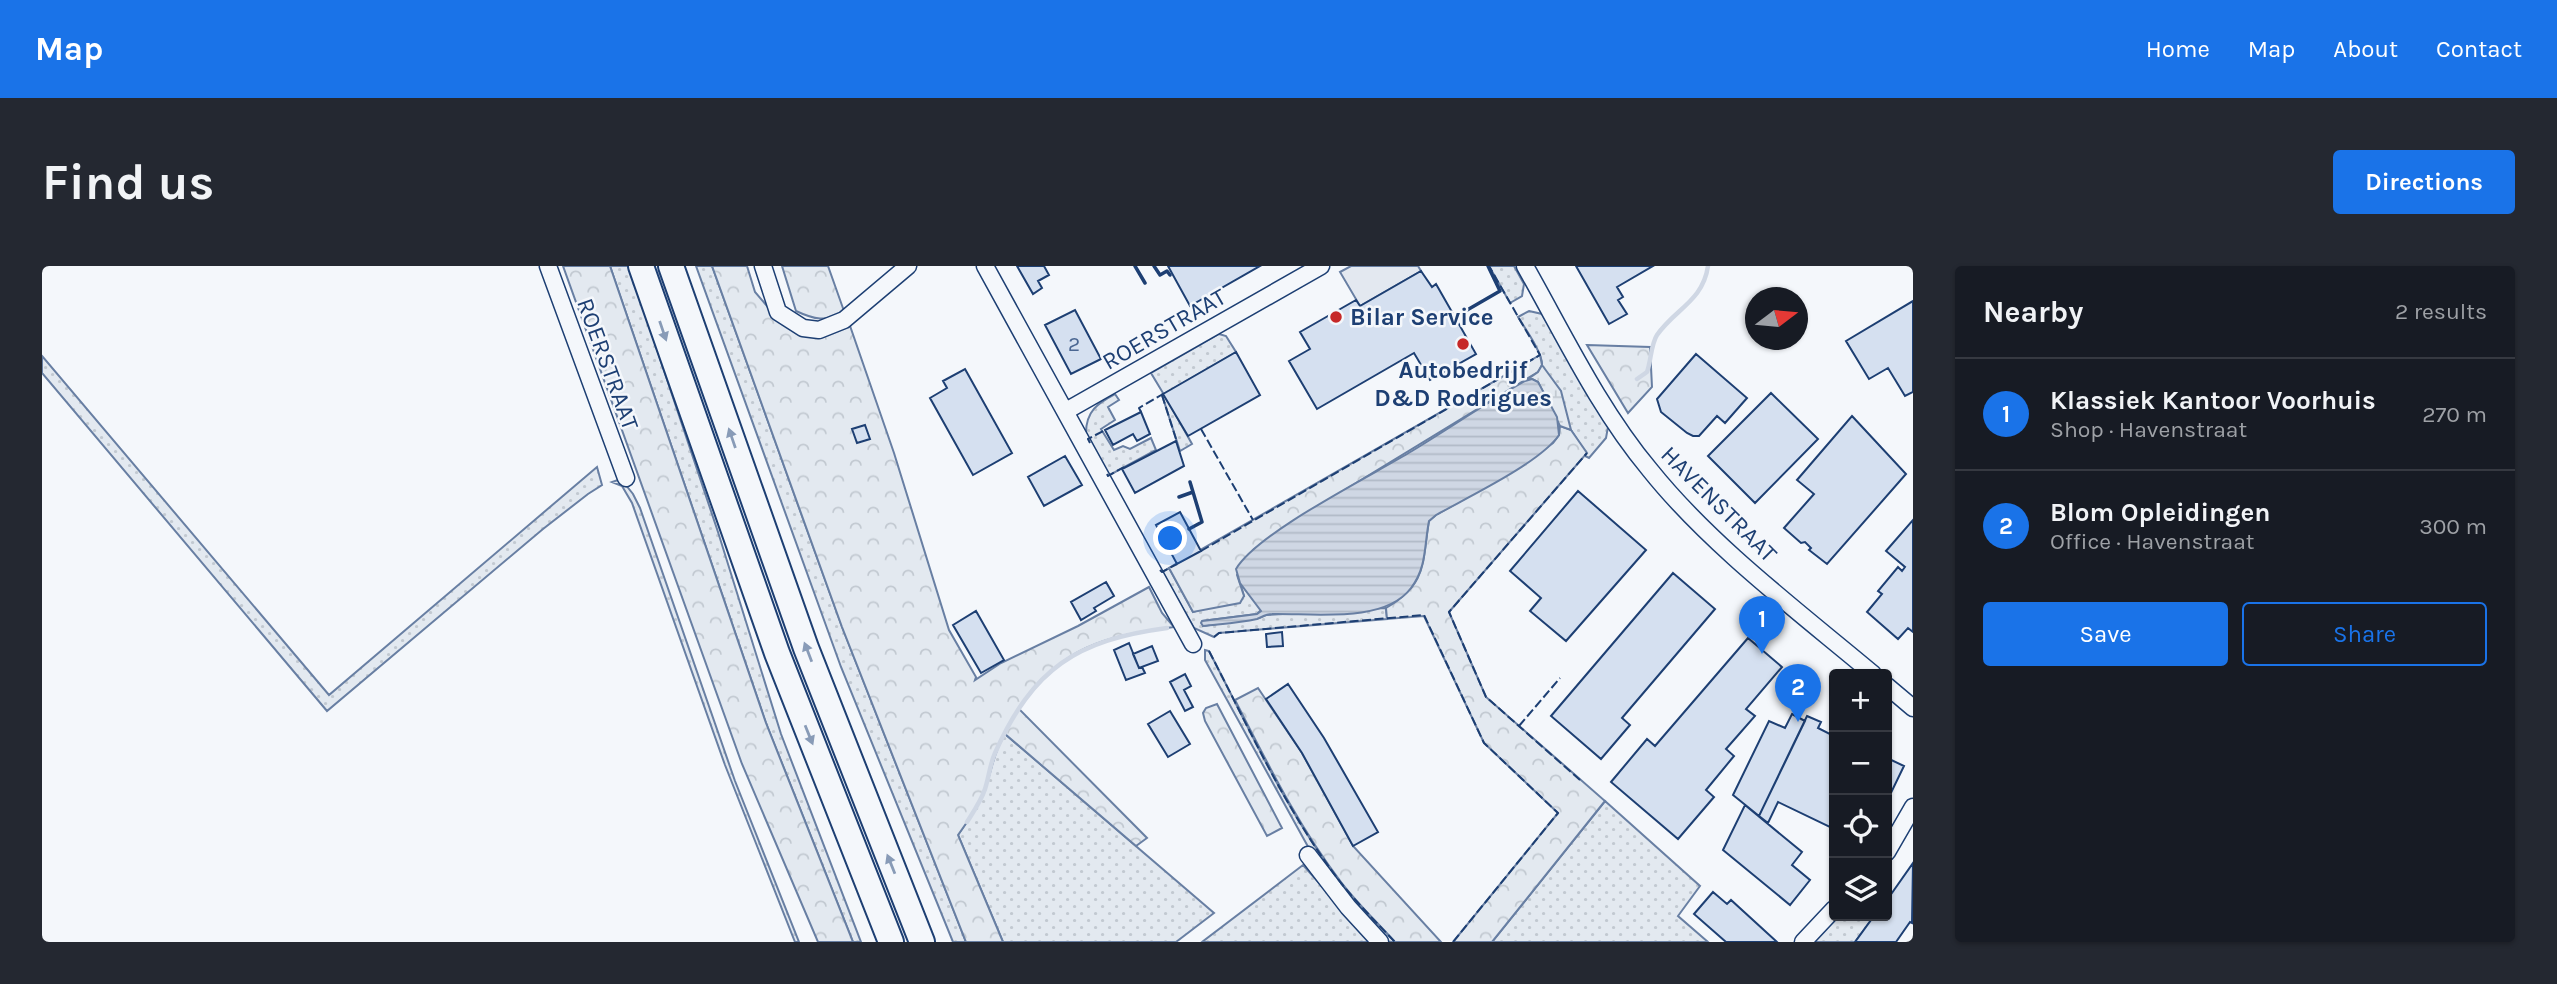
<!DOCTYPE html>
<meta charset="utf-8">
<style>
body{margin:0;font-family:Karla,sans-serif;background:#242831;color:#f1f3f6}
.controls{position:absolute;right:21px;bottom:21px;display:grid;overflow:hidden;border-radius:7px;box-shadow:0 2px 5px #0004}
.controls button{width:63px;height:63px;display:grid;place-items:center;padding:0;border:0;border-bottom:2px solid #363941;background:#171b24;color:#f1f3f6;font:35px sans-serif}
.compass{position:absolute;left:1703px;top:21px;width:63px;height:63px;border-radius:50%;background:#171b24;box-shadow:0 2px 5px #0004;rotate:74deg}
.you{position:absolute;left:1129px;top:273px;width:24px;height:24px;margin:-18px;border:5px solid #fff;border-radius:50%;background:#1a73e8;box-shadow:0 0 0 10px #1a73e833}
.badge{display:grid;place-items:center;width:46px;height:46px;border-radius:50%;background:#1a73e8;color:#fff;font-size:23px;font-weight:700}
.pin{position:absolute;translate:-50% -58px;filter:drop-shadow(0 2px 4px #0008)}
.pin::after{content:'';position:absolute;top:37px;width:24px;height:21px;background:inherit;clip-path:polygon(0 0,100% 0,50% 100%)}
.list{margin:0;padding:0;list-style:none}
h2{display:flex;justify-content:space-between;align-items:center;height:91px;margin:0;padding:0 28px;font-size:30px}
h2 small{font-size:23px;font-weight:400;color:#9ea1a6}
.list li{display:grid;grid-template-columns:46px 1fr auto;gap:21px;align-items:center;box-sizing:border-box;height:112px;padding:0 28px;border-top:2px solid #363941}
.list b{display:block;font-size:26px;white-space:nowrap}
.list p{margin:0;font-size:23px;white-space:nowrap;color:#9ea1a6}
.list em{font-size:23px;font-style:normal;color:#9ea1a6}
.actions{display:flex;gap:14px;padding:21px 28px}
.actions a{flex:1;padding:16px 0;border:2px solid #1a73e8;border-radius:7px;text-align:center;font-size:24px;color:#1a73e8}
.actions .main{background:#1a73e8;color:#fff}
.icon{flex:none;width:38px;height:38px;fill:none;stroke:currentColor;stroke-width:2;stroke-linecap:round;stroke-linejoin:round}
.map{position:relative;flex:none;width:1871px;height:676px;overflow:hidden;border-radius:7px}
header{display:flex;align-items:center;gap:42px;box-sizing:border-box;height:98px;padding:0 35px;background:#1a73e8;color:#fff}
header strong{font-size:33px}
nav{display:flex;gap:38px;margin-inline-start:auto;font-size:24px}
.intro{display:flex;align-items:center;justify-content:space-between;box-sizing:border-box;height:168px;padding:0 42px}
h1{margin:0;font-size:49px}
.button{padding:18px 32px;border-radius:7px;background:#1a73e8;color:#fff;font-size:24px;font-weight:700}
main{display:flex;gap:42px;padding:0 42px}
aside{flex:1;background:#171b24;border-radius:7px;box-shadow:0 2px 5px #0004}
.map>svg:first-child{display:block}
.green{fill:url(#green-dots);stroke:#687fa3;stroke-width:2}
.forest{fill:url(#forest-crowns);stroke:#687fa3;stroke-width:2}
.wetland{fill:url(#wetland-marsh);stroke:#687fa3;stroke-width:2}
.parking{fill:#e3e8f0;stroke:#687fa3;stroke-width:2}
.water{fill:url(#water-rules);stroke:#687fa3;stroke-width:2}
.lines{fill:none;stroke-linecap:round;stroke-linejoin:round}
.stream{stroke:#cfd7e4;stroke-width:4.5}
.building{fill:#d5e0f0;stroke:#1d3f73;stroke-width:2}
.minor-casing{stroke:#1d3f73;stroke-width:19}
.highway-casing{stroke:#1d3f73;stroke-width:28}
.minor{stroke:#f4f7fb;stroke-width:16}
.highway{stroke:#f4f7fb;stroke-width:24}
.fence{stroke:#1d3f73;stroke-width:2;stroke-dasharray:9 3.5;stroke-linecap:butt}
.wall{stroke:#1d3f73;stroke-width:3.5}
.oneway{fill:#889bb7}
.poi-dot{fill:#c62828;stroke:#f4f7fb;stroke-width:2.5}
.labels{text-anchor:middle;stroke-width:5;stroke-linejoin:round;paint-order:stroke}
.number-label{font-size:21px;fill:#4b6792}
.poi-label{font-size:24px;font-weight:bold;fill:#1d3f73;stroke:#f4f7fb;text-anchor:start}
.street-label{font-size:24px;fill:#1d3f73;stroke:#f4f7fb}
</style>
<header>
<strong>Map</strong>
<nav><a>Home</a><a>Map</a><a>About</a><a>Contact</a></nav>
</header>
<div class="intro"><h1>Find us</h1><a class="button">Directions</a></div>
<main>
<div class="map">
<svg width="1871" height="676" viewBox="0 0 1871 676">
<defs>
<pattern id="green-dots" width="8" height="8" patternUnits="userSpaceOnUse" patternTransform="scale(1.75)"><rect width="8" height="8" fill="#e3e9f0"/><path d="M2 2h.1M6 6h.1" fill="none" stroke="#c2c9d1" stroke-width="1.8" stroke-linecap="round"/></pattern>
<pattern id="forest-crowns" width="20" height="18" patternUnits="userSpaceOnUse" patternTransform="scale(1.75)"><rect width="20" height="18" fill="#e3e9f0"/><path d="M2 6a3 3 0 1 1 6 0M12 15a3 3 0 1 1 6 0" fill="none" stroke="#c2c9d1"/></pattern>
<pattern id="wetland-marsh" width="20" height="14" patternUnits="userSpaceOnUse" patternTransform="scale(1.75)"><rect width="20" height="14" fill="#e3e9f0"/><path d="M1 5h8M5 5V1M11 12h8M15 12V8" fill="none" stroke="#c2c9d1"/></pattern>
<pattern id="water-rules" width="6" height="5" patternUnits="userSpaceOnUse" patternTransform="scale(1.75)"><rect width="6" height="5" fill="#cfd7e4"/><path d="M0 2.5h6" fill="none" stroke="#b1bac7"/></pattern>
</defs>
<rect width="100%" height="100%" fill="#f4f7fb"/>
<path class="green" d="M568 0H587L676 266 739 468 819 676H811L724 457Z
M654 0H670L800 361 924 676H911L799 401Z
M1447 0H1472L1482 18 1480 30 1468 37Z
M1487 45 1500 48 1566 161 1564 172 1547 192 1543 190 1544 187 1529 164 1518 160 1496 116 1490 113 1483 115C1489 111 1499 107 1500 99 1501 87 1482 61 1476 51Z
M1177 68 1184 70 1194 86 1122 128 1150 178 1138 185 1120 129 1121 127 1109 107Z
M0 90 287 429 555 201 560 219 546 228 501 263 285 445 0 107Z
M1073 128 1077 134 1066 141 1073 154 1059 163 1072 184 1081 180 1088 183 1109 172 1114 184 1066 210 1044 167C1044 145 1056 137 1073 128Z
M579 213 591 228 598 242 693 515 757 676H753L683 499 590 237 580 220 570 216Z
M1127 302 1151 346 1202 330 1198 317 1218 342 1219 344 1215 348 1161 355V360L1217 352 1224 349 1344 342 1345 353 1177 367 1172 371 1152 362 1120 306Z
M1163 384 1167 385C1208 464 1245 547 1299 617 1316 638 1335 657 1353 676H1345L1275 597 1163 394Z
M963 468 1172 647 1134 676H961L916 569 934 542 943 523 952 488Z
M1563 535 1658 620 1636 650 1666 676H1450Z
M1261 599 1330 676H1160Z
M1794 650H1832L1813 676H1773L1774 671Z"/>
<path class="forest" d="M521 0H568L724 457 811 676H776L700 498Z
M670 0H705L713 26 738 55 807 57 852 187 907 364 934 411 933 414 959 397 1036 360 1107 321 1120 347 1132 361C1061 370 1019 381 977 443L1105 572 1094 580 963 468C951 486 950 506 942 525 936 541 926 555 916 569L961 676H924L800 361Z
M740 0H786L802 45C785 57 771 53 754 45Z
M1545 79 1608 81 1610 121 1586 147Z
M1498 89 1500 99 1496 106 1247 258 1211 284 1195 309 1202 330 1198 337 1151 346 1127 302Z
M1518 160 1529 164 1545 187 1407 346 1444 431 1563 535 1450 676H1411L1516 547 1442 477 1382 350 1345 353 1344 342C1386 318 1380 296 1387 255L1394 249 1472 205 1511 177 1517 169Z
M1216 422 1260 487 1311 580 1399 676H1353C1335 656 1315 637 1299 616 1256 560 1225 496 1193 434Z
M1175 438 1240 562 1225 570 1163 455 1161 447 1164 442Z"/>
<path class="wetland" d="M1500 99 1519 125 1529 164 1518 160 1496 116 1490 113 1483 115 1496 106Z"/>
<path class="parking" d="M1309 0H1376L1379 5 1318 40 1298 6Z"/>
<path class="water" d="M1490 113 1496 116 1515 151 1517 169C1498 197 1426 231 1394 249L1387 255C1382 280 1385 301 1369 322 1342 358 1270 347 1230 348 1224 348 1220 351 1215 353 1197 357 1178 358 1161 360L1159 357 1160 355 1215 348 1219 345 1198 317 1194 303C1216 266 1329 210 1370 185 1408 162 1444 137 1483 115Z"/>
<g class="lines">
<path class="stream" d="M1595 113 1605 106C1609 95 1609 78 1615 69 1633 43 1661 35 1666 0
M925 556C932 545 939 535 943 523 947 511 948 498 953 487 991 402 1035 374 1125 362"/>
</g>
<path class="building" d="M975 0H1002L1007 9 996 15 1000 22 991 28Z
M1126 0H1218L1148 40Z
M1534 0H1611L1575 21 1581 31 1576 34 1585 48 1567 58Z
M1379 5 1390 21 1394 18 1434 88 1388 114 1372 87 1275 143 1247 95 1268 83 1258 66 1314 34 1318 40Z
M1871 35V126L1863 130 1846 102 1827 113 1804 75Z
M1033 44 1059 93 1029 108 1003 59Z
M1194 86 1218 129 1146 170 1121 128Z
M1654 88 1705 132 1683 157 1675 150 1657 170H1651L1645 167 1619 146 1615 133Z
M923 103 970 187 931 209 888 132 905 122 901 115Z
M1729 127 1776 173 1713 237 1666 190Z
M1099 146 1108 168 1095 175 1091 168 1071 179 1063 164Z
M1810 150 1864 208 1785 298 1767 284 1769 282 1763 276 1759 277 1742 262 1772 228 1755 214Z
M823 159 828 173 815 177 810 163Z
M1134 175 1142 200 1093 227 1080 203Z
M1023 190 1040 219 1002 240 986 211Z
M1536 225 1604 284 1524 375 1488 345 1499 332 1468 305Z
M1138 246 1159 285 1135 298 1114 259Z
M1871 254V366L1866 362 1856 373 1825 346 1840 328 1836 325 1856 301 1860 305 1863 301 1844 285Z
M1631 307 1673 343 1580 452 1588 459 1559 493 1509 450Z
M1064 316 1072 330 1052 342 1054 345 1039 354 1029 336Z
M934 345 962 394 939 407 911 359Z
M1240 366 1241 380 1225 381 1224 368Z
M1706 372 1740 401 1704 443 1713 450 1684 483 1692 490 1664 524 1672 531 1636 573 1569 516 1605 473 1613 480Z
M1087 377 1097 402 1100 401 1103 407 1084 414 1072 384Z
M1110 380 1116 395 1097 402 1091 388Z
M1143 408 1149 420 1142 424 1151 441 1143 445 1128 416Z
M1246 418 1282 472 1336 566 1311 580 1260 487 1224 433Z
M1128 445 1148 478 1126 491 1106 458Z
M1750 448 1763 455 1717 550 1691 529 1727 455 1743 462Z
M1765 450 1779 456 1776 462 1792 470V563L1736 536 1726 557 1717 550Z
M1845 492 1862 500 1845 535Z
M1703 539 1760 586 1750 599 1768 614 1748 639 1681 584Z
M1871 597 1870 657 1868 656 1854 676H1813L1832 650H1845V634Z
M1671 626 1685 638 1689 634 1735 676H1684L1652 648Z"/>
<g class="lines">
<defs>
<path id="minor" d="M506 0 584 212
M721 0 736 46 761 62 777 64 802 54 866 0
M943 0 1151 378
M1483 0C1522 69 1557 143 1608 204 1668 279 1757 346 1831 408
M1024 145 1279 0
M1845 420 1871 442
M1845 586 1871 541
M1266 589 1306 641 1338 676
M1761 676 1792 643"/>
<path id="highway" d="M599 0 735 387 849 676
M629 0 764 382 880 676"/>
</defs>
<use href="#minor" class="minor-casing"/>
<use href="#highway" class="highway-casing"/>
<use href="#minor" class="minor"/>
<use href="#highway" class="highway"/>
<path class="fence" d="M1120 129 1134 173
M1099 146 1097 142 1121 128
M1159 163 1211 254
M1048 177 1046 173 1063 164
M1065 208 1066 210 1082 201
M1159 285 1498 89 1447 0
M1118 304 1120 306 1135 298
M1172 371 1177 367 1382 349 1442 477 1516 547 1411 676
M1167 385C1208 464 1245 547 1299 617 1316 638 1335 657 1353 676
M1477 460 1518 412
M1538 514 1444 431 1407 346 1545 187"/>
<path class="wall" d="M1093 0 1103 17
M1112 0 1118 9 1125 5 1128 9
M1413 51 1458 25 1446 0
M1137 231 1151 226
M1147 263 1160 256 1148 216"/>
</g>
<defs><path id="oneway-solid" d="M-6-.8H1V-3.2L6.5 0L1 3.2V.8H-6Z" transform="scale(1.75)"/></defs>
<g class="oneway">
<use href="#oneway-solid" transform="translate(621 65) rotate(71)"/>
<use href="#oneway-solid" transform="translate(690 172) rotate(-109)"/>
<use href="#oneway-solid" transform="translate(766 386) rotate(-111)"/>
<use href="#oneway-solid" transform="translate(767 469) rotate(68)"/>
<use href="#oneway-solid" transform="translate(849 598) rotate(-112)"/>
</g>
<g class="poi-dot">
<circle cx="1294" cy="51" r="7"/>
<circle cx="1421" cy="78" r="7"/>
</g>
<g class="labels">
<g class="number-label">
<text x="1032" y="85">2</text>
</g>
<g class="poi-label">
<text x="1308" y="59">Bilar Service</text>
<text x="1421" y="112" text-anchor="middle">Autobedrijf<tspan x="1421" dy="28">D&amp;D Rodrigues</tspan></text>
</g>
<g class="street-label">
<text transform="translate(1122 63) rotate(-30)" y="8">ROERSTRAAT</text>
<text transform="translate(566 98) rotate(70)" y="8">ROERSTRAAT</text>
<text transform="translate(1677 238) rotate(45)" y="8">HAVENSTRAAT</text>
</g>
</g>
</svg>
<div class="controls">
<button>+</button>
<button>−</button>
<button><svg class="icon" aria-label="locate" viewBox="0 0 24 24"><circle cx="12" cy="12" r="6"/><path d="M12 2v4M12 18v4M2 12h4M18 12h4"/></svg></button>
<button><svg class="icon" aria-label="layers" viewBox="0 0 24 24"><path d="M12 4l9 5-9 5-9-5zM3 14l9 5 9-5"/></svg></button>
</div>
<svg class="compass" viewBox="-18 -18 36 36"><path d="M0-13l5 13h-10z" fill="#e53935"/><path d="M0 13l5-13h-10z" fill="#9ea1a6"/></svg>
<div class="you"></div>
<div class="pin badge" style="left:1720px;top:388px">1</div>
<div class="pin badge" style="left:1756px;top:456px">2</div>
</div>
<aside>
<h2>Nearby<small>2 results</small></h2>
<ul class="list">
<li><span class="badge">1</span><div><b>Klassiek Kantoor Voorhuis</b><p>Shop · Havenstraat</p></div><em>270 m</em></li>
<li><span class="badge">2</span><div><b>Blom Opleidingen</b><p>Office · Havenstraat</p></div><em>300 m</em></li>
</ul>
<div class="actions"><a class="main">Save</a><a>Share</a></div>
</aside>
</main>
